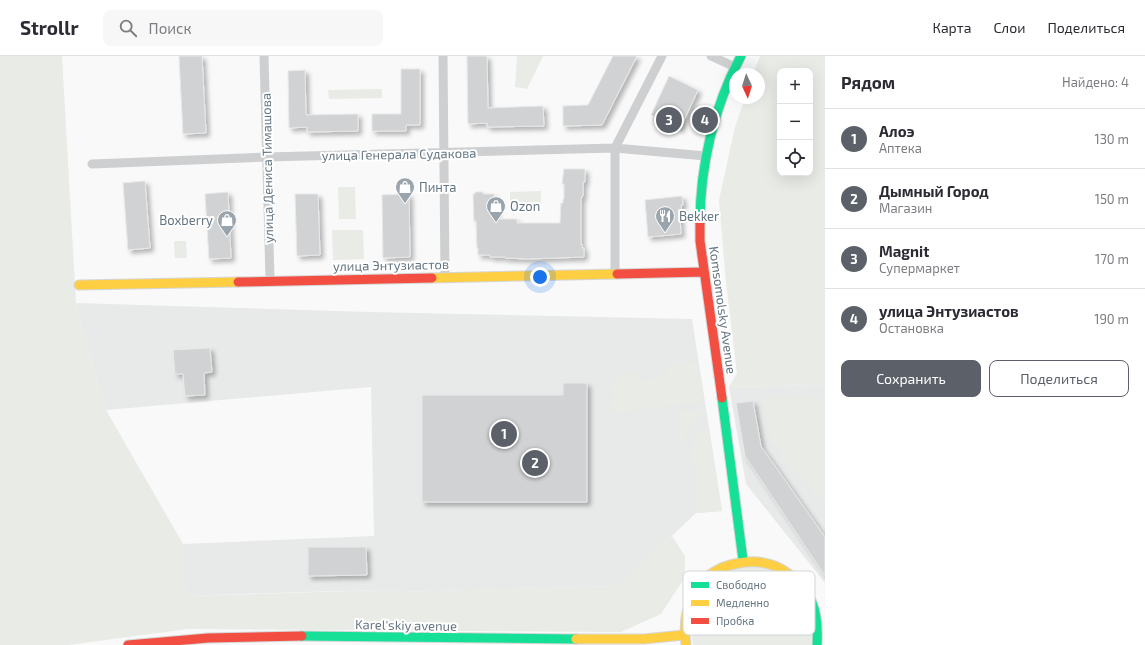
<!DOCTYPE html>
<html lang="ru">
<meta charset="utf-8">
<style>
body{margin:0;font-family:"Exo 2",sans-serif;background:#f7f7f7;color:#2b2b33}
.controls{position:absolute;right:12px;top:12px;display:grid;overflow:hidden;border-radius:8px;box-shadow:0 4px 16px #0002}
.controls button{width:36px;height:36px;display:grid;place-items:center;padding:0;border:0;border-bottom:1px solid #e1e1e2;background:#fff;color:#2b2b33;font:20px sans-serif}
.compass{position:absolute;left:729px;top:12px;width:36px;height:36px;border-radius:50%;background:#fff;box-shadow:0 4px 16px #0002;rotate:176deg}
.you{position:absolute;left:540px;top:221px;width:14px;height:14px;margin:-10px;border:3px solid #fff;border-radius:50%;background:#1a73e8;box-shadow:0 0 0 6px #1a73e833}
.badge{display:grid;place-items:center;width:26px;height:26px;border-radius:50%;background:#5c6169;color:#fff;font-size:13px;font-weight:700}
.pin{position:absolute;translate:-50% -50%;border:2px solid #fff;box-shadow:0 1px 4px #0006}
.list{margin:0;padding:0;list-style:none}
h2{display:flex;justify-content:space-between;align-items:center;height:52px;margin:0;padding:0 16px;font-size:17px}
h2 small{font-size:13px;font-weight:400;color:#7c7c81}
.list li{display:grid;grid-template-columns:26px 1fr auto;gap:12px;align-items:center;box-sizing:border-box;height:60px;padding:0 16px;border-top:1px solid #e1e1e2}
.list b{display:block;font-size:15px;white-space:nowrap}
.list p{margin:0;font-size:13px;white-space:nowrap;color:#7c7c81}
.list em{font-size:13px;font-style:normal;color:#7c7c81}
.actions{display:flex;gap:8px;padding:12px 16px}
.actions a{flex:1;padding:9px 0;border:1px solid #5c6169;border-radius:8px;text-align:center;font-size:14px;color:#5c6169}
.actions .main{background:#5c6169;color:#fff}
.icon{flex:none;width:22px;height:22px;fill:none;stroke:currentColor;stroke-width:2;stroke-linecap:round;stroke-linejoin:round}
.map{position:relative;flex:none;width:825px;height:589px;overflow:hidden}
header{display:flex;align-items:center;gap:24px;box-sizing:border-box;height:56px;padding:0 20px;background:#fff;border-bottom:1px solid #e1e1e2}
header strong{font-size:19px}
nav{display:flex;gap:22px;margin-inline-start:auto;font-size:14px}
.search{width:280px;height:36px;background:#f7f7f7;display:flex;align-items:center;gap:10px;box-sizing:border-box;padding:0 14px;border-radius:8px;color:#7c7c81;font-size:15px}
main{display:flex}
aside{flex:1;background:#fff}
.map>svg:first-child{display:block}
.built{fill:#e8e9e9}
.green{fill:#e8ebe6;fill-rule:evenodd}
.building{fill:#d0d2d3;stroke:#e8e8e8;filter:url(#shadow)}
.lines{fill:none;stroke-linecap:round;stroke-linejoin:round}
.fast-casing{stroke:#d5d6d7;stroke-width:11}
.slow-casing{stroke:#d5d6d7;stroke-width:11}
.jam-casing{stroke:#d5d6d7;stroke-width:11}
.street{stroke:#cecfd0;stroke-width:9}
.fast{stroke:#16e098;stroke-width:9}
.slow{stroke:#ffcf43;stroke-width:9}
.jam{stroke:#f24e42;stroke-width:9}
.labels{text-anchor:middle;stroke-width:4;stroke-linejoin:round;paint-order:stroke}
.street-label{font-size:13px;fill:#657683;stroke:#fff}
.poi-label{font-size:13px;fill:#657683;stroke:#fff;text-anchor:start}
.key{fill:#fff;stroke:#d1d6da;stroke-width:1}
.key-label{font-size:11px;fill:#657683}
</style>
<header>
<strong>Strollr</strong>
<div class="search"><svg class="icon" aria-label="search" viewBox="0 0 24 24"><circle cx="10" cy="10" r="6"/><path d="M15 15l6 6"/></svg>Поиск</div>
<nav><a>Карта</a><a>Слои</a><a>Поделиться</a></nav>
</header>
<main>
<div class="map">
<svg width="825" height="589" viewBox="0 0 825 589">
<defs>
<filter id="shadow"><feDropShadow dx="3.5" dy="3.5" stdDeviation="2" flood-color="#0004"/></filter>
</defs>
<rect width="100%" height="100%" fill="#f9f9f9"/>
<path class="built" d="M76 247 370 256 692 263 722 455 696 457 672 480 614 530 398 536 385 534 303 536 186 540 183 488 374 480 371 331 106 354 80 264Z
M825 329V342H763L812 435 825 443V527L746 428 729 331Z"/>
<path class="green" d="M0 0H62L76 247 80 264 106 354 183 488 187 540 385 534 398 536 613 530 672 480 685 500V521L661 558 621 576 188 573 68 589H0Z
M517 0H543L527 33 515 31Z
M760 0H825V329L729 331 737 317 726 227 719 144 735 71 745 42H759V18H753ZM780 15H810V117H780Z
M382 33V42L329 43 328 34Z
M338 131H355L356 163H339Z
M541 135V153H510V136Z
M332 174H363L364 203 333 204Z
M174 185H186L187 202H175Z
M676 306C681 306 687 305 692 306 702 308 703 336 704 345L611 358 612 326 617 319 639 317 636 321 640 325 643 322 647 325 650 321 654 325 657 322 660 324Z
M763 342H825V443L812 435 771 385Z
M706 355 707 359C687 361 688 371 685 388L680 387V355Z
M706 371H709L722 455 696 457 697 410H692V389L697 374Z
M747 510 771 511 794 523 813 559 811 589H693C692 581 690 572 690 564 693 542 709 523 729 515 735 513 741 512 747 510Z"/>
<path class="building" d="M179 0H202L206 77 183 78Z
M467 0H487L488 52 543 50 544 70 487 71V67L468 68Z
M613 0H637L602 69 563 70V50L588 49Z
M401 13H420V69H406V75H372V58H401Z
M305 14 306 59 358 58V75L307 76V71L289 72 288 15Z
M669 20 698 34 680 73 651 59Z
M564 113H585V126H583V140H582L581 144V189L582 188V192H584V201L528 203 505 202V201H490V199H478V192H477L476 165H474L473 138H475V136H483V138H494V142H496V163H517V167H560L561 147H563V143H564V128H562Z
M145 125 150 192 128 194 123 127Z
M228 136 231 202 209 203 205 138Z
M295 138H318L320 199 297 200Z
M409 138 410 201 383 202 382 139Z
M682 140 683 149H681L682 160H680L681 178 648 181 645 144Z
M210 292 212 316 204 317 205 339 185 340 183 318H175L173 294Z
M563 327H587V446H422V339H563Z
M753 345 761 390 825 481V520L745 400 736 347Z
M308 491H366L367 519 308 520Z"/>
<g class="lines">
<defs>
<path id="fast" d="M700 167C700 110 714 50 741 0
M722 342 743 504
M805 534C817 550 818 570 817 589
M302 580 576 583"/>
<path id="slow" d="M432 222 617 218
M79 229 238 226
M576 583H644L684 579
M686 589C681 550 697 514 739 507 767 502 787 512 805 534"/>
<path id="jam" d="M700 167V185L722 342
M617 218 704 216
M238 226 432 222
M128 589 208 582 302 580"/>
</defs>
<use href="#fast" class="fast-casing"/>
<use href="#slow" class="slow-casing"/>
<use href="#jam" class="jam-casing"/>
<path class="street" d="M264 0 270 224
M443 0 445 221
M711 0 735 11
M92 108 267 101 615 92 706 100
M615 218V92L662 0"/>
<use href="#fast" class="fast"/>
<use href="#slow" class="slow"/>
<use href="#jam" class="jam"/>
</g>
<defs>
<symbol id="shop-pin" viewBox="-11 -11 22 30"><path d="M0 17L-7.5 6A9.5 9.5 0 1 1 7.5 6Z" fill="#99a4ac" stroke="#fff"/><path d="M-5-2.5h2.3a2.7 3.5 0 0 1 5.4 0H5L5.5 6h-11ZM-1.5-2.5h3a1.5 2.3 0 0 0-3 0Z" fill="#fff"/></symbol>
<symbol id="restaurant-pin" viewBox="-11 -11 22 30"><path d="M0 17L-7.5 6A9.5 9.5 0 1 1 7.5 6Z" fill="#99a4ac" stroke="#fff"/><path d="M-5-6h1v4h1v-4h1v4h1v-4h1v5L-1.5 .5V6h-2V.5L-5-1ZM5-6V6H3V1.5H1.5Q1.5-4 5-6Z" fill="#fff"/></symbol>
</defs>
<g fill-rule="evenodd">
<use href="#shop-pin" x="394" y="120" width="22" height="30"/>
<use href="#shop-pin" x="485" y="139" width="22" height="30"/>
<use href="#restaurant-pin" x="654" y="149" width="22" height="30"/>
<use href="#shop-pin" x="216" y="153" width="22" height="30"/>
</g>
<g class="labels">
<g class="street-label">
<text transform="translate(399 98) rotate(-1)" y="5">улица Генерала Судакова</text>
<text transform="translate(267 112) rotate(-91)" y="5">улица Дениса Тимашова</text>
<text transform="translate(391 209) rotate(-1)" y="5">улица Энтузиастов</text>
<text transform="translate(723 254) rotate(82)" y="5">Komsomolsky Avenue</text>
<text transform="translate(406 569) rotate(1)" y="5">Karel'skiy avenue</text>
</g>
<g class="poi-label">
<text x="419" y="136">Пинта</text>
<text x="510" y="155">Ozon</text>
<text x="679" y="165">Bekker</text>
<text x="213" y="169" text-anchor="end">Boxberry</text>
</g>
</g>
<rect x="683" y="515" width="132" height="64" rx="6" class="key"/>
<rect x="691" y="526" width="18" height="6" fill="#16e098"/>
<rect x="691" y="544" width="18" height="6" fill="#ffcf43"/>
<rect x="691" y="562" width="18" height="6" fill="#f24e42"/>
<g class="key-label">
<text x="716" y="533">Свободно</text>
<text x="716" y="551">Медленно</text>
<text x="716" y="569">Пробка</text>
</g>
</svg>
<div class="controls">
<button>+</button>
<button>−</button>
<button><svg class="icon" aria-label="locate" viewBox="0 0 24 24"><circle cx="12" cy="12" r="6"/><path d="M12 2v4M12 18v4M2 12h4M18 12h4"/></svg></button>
</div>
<svg class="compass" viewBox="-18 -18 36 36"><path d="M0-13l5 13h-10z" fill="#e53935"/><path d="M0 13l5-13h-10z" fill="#7c7c81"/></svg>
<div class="you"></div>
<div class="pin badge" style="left:504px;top:378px">1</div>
<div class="pin badge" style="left:535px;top:407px">2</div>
<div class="pin badge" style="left:669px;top:64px">3</div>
<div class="pin badge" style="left:705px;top:64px">4</div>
</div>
<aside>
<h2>Рядом<small>Найдено: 4</small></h2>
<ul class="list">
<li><span class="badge">1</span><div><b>Алоэ</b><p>Аптека</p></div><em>130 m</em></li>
<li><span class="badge">2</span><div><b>Дымный Город</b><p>Магазин</p></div><em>150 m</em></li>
<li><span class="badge">3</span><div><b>Magnit</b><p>Супермаркет</p></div><em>170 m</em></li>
<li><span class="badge">4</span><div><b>улица Энтузиастов</b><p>Остановка</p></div><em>190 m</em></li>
</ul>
<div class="actions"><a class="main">Сохранить</a><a>Поделиться</a></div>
</aside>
</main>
